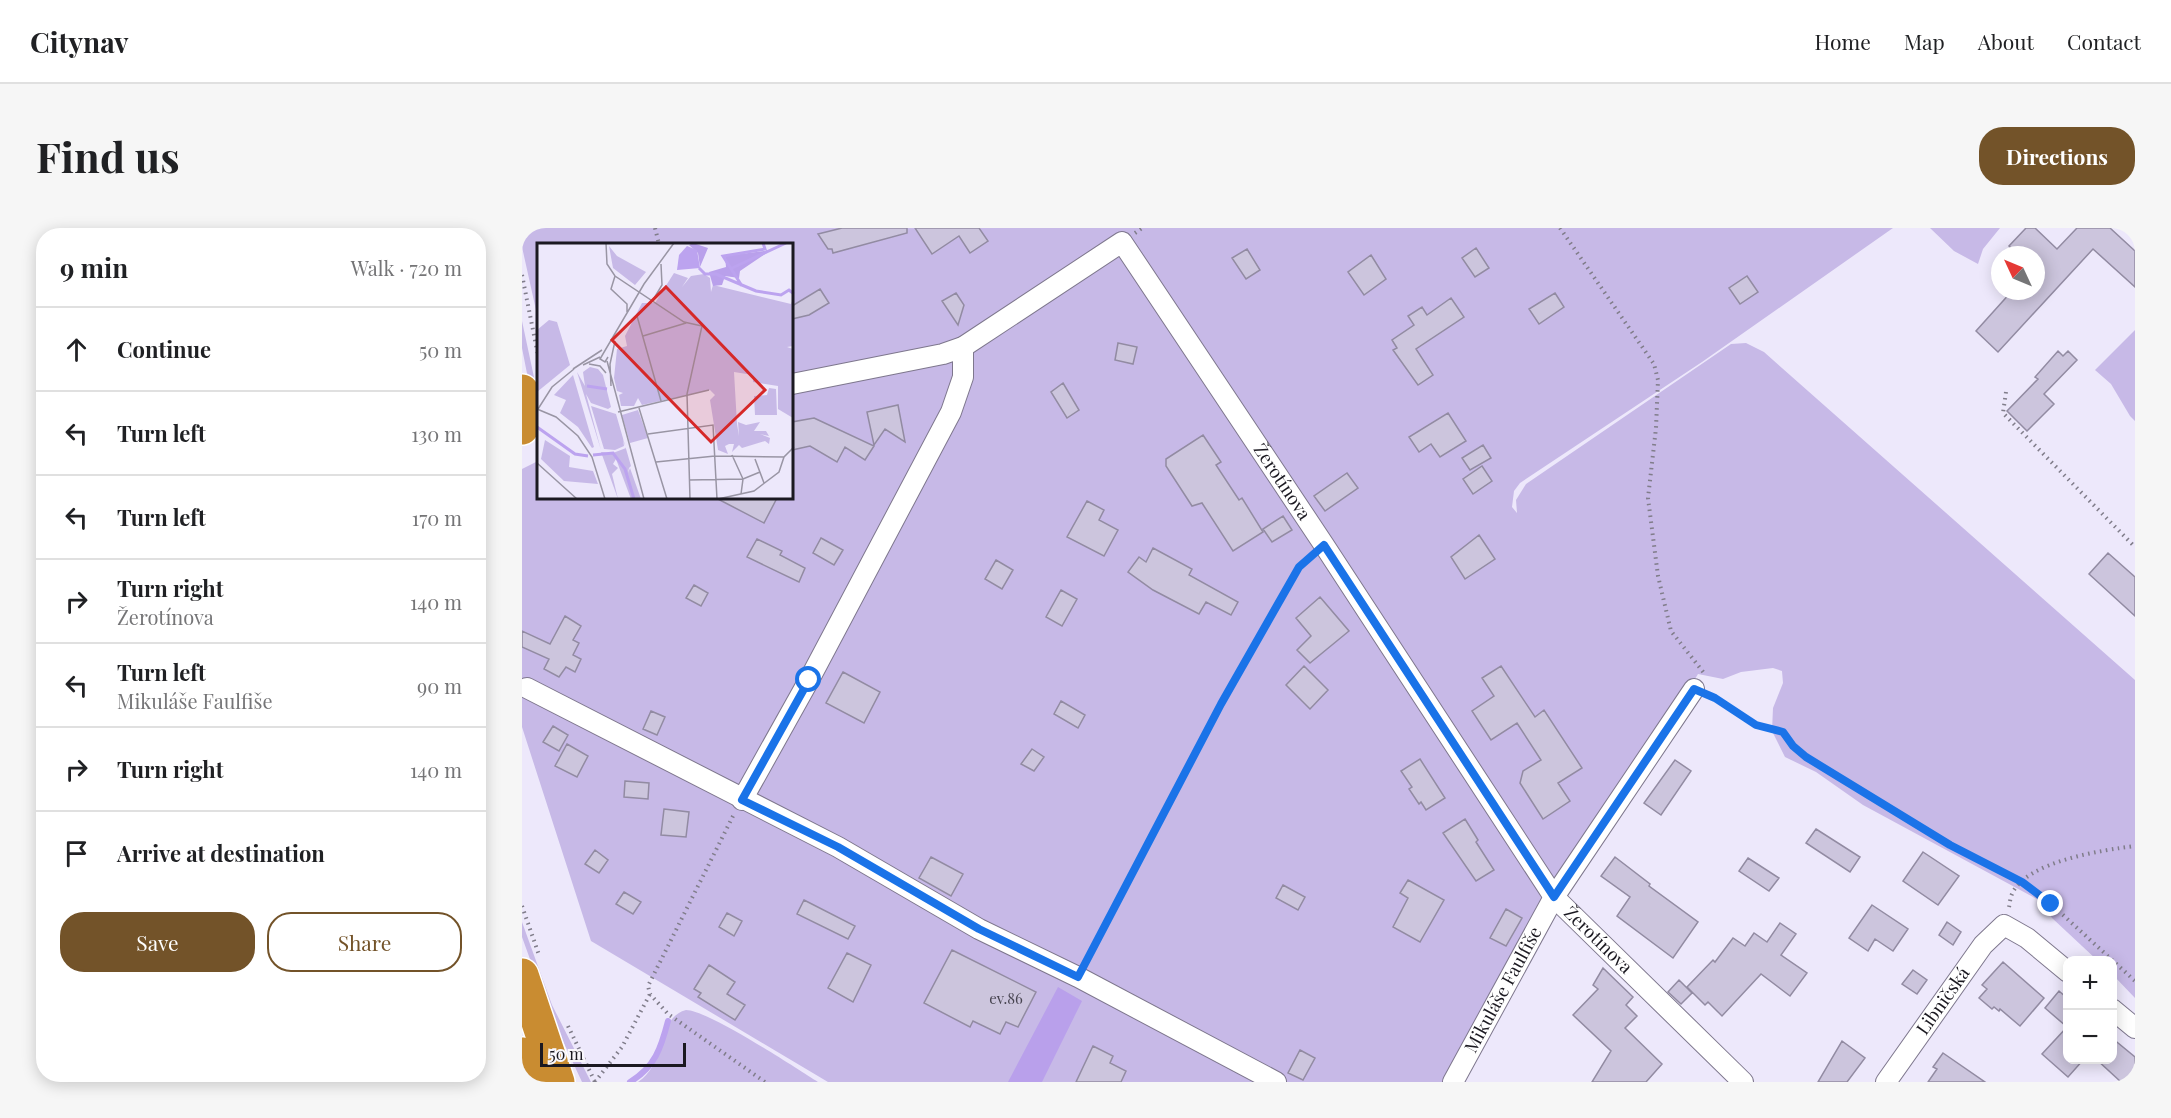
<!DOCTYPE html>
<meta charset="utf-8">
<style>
body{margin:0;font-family:"Playfair Display",serif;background:#f6f6f6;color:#202124}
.controls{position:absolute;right:18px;bottom:18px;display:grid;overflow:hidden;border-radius:12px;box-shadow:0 3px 15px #0003}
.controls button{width:54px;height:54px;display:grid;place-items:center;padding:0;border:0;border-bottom:2px solid #e0e0e0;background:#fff;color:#202124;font:30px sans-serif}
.compass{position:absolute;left:1469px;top:18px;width:54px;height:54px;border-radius:50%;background:#fff;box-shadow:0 3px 15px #0003;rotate:314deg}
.scale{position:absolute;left:18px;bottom:15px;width:146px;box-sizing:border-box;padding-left:6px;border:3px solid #1b1921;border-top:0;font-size:16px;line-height:21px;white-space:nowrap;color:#1b1921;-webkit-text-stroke:4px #f9f7fc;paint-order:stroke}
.stop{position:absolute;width:18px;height:18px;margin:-14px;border:4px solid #1a73e8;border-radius:50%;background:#fff}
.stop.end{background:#1a73e8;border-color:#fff;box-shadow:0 2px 6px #0008}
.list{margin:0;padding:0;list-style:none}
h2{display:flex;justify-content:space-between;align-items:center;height:78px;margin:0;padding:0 24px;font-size:26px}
h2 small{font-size:20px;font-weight:400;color:#757577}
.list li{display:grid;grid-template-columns:39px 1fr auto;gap:18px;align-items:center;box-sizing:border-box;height:84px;padding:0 24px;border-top:2px solid #e0e0e0}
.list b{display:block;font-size:22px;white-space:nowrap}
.list p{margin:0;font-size:20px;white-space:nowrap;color:#757577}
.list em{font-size:20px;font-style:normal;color:#757577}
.actions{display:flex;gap:12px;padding:18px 24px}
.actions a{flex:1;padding:14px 0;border:2px solid #735329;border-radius:24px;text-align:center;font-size:21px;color:#735329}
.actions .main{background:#735329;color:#fff}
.icon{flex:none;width:33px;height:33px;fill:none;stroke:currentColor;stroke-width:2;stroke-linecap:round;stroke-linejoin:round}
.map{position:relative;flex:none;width:1613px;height:854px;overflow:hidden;border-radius:24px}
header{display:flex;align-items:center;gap:36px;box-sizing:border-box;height:84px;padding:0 30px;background:#fff;border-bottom:2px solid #e0e0e0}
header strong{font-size:28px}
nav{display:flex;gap:33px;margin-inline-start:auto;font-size:21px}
.intro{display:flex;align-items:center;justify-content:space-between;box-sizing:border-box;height:144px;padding:0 36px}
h1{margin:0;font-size:42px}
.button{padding:15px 27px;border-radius:24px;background:#735329;color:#fff;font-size:21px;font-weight:700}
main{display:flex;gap:36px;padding:0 36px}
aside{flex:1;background:#fff;border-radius:24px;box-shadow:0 3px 15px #0003}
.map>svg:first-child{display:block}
.green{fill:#c7b9e7}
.forest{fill:#b9a0eb}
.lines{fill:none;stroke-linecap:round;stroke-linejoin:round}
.stream{stroke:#bca3ef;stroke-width:6}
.building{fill:#ccc5dd;stroke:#928ba2;stroke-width:1.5}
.street-casing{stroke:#7e778d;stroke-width:22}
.highway-casing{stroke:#fff;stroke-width:36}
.path{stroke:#807d8a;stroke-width:4;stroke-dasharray:1.5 4.5;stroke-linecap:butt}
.street{stroke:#fff;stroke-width:20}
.highway{stroke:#c98c31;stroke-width:33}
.route{stroke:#1a73e8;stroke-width:8}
.labels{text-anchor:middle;stroke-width:4.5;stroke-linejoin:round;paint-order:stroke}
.number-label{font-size:15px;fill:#474450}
.street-label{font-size:18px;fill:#1b1921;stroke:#f9f7fc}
.inset-river{fill:none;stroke:#bca3ef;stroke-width:3}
.inset-road{fill:none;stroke:#9995a4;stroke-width:1.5}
.view{fill:#d62828;fill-opacity:0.15;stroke:#d62828;stroke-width:3}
.inset-edge{fill:none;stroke:#1b1921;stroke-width:3}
</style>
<header>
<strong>Citynav</strong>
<nav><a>Home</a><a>Map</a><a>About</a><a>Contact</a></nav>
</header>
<div class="intro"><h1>Find us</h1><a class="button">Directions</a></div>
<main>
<aside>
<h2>9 min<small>Walk · 720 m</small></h2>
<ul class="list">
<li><svg class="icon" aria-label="ahead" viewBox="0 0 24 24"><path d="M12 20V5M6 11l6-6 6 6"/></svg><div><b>Continue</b></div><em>50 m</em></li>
<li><svg class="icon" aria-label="left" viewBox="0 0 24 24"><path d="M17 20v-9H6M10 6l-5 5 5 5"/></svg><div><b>Turn left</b></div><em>130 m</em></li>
<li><svg class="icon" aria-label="left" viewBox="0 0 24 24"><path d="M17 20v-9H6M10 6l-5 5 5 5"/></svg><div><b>Turn left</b></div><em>170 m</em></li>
<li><svg class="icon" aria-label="right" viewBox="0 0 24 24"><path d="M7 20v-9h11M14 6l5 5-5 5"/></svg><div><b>Turn right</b><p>Žerotínova</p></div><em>140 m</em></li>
<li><svg class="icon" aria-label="left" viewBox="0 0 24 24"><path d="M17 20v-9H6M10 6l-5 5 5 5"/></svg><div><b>Turn left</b><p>Mikuláše Faulfiše</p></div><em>90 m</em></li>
<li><svg class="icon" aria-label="right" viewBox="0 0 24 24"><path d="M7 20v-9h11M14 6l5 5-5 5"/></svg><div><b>Turn right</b></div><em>140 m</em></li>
<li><svg class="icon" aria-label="arrive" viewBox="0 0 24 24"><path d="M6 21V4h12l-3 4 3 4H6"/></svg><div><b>Arrive at destination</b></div></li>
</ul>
<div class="actions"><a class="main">Save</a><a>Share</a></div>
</aside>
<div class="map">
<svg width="1613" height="854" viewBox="0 0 1613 854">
<rect width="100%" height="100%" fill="#ede8fb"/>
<path class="green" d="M0 0H1371L1180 134 998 255 992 263 990 279 995 285 994 272 1004 256 1209 116 1224 115 1242 124 1613 452V770L1591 747 1590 732H1575L1530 690 1522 675 1341 577 1294 544 1263 529 1250 503 1251 480 1261 455 1260 443 1251 440 1219 444 1201 451 1176 446 932 854H306L69 713 0 499V241L16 233V270H270V16H16V91L0 19Z
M1408 0H1478L1461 21 1456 36 1432 23Z
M0 93 16 168 11 176 0 120Z
M1613 102V193L1608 188 1589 156 1573 142Z
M0 694 30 777 69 854H60L26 781 0 709Z
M164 782C186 782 272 839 296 854H116C146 834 134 790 164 782Z"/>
<path class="forest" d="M536 759 560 773 520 854H486Z"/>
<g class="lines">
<path class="stream" d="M108 854C133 839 139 820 146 793"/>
</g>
<path class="building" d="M320 0H385V5L311 25 310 21H306L296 6Z
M393 0H457L466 13 448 25 437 8 410 26Z
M1504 0H1513L1535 21 1555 0H1588L1613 23V59L1571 21 1476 124 1454 103 1490 63H1514V27H1496L1487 18Z
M954 20 967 40 953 49 940 30Z
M725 21 738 42 724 51 710 30Z
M849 27 864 51 842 67 826 44Z
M1225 48 1236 64 1218 76 1207 60Z
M298 61 307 75 287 87 270 91V78Z
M434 65 442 77 436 97 420 73Z
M1033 65 1042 79 1017 96 1007 81Z
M929 70 942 89 894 121 911 147 896 157 871 122 875 120 870 112 892 97 886 88 900 79 905 87Z
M596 115 615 119 611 136 593 132Z
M1536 123 1541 128 1546 123 1555 132 1522 166 1532 176 1505 203 1485 183 1516 151 1513 149Z
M541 155 557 182 545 190 529 164Z
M376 177 383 214 363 201 352 217 345 184Z
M926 185 944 213 918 229 909 216 897 224 887 209Z
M292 190 352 218 343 232 323 219 315 234 288 218 270 222V194Z
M681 207 699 234 694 237 717 272 720 270 741 304 711 323 680 275 670 278 644 238V231Z
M961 217 969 230 948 242 940 230Z
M960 238 970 253 951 266 941 251Z
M825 245 836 260 803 283 792 268Z
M194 270H255L242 295Z
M565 273 582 282 577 292 596 302 582 328 545 309Z
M761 288 770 302 750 314 741 301Z
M957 307 973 331 943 351 929 329Z
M299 310 321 322 312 337 291 325Z
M235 311 260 323 258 327 283 340 277 354 225 329Z
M631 320 670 341 667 347 716 374 709 387 684 374 677 386 631 362 606 344 617 329 624 334Z
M1586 325 1613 349V388L1567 346Z
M474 332 491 342 480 361 463 351Z
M172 357 186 365 179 378 164 370Z
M539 362 555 371 540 398 524 389Z
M798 369 827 403 788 435 775 422 789 408 774 390Z
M43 388 59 398 51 412 57 415 51 427 59 431 53 444 44 439 37 449 22 441 27 431 0 419V403L28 416Z
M782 438 806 462 788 481 764 457Z
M979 438 1013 489 1022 482 1060 540 1036 555 1048 573 1021 591 998 555 1001 543 1019 532 995 495 969 512 950 483 972 468 960 450Z
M321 444 358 464 342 495 304 475Z
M539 473 563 487 556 500 532 486Z
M129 483 143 489 135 507 121 501Z
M31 498 46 507 37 523 21 514Z
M45 516 66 528 55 549 33 538Z
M510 521 522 529 512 543 499 536Z
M898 531 923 570 904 582 899 574 897 576 887 561 890 559 879 543Z
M1153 532 1169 543 1139 587 1122 575Z
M103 553 127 555 126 571 102 569Z
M142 581 167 584 164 609 139 607Z
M943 591 956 612 954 614 972 642 954 653 921 605Z
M1294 601 1338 629 1328 644 1284 615Z
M73 622 86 632 77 645 63 636Z
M1401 624 1437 648 1416 677 1381 653Z
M409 629 441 646 429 668 397 650Z
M1093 629 1128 656 1127 658 1176 694 1151 730 1095 688 1108 669 1079 648Z
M1226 630 1257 650 1247 663 1217 643Z
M886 652 922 672 898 714 871 699 886 670 878 665Z
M761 657 783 669 776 682 754 670Z
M102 664 119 674 111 686 94 676Z
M282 672 333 698 326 711 275 686Z
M1350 677 1386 701 1371 723 1353 711 1346 723 1327 710Z
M984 681 1000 690 984 718 968 710Z
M205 685 220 693 212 708 197 699Z
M1425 694 1439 704 1431 717 1417 707Z
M1258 695 1274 706 1259 727 1285 745 1268 768 1239 746 1200 788 1186 774 1183 777 1165 759 1191 732 1193 734 1211 710 1223 718 1232 705 1245 714Z
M430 722 514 764 496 799 484 794 478 806 451 793 448 799 402 775Z
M325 725 349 737 331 774 306 760Z
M1481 734 1522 770 1498 798 1478 781 1477 783 1472 779 1470 781 1457 770 1465 761 1460 757Z
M187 737 213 754 205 766 223 777 213 792 176 769 179 765 172 761Z
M1081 740 1111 769 1104 777 1115 788 1103 800 1140 836 1124 854H1070L1089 823 1051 787 1076 761 1071 757Z
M1391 742 1405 752 1395 766 1380 756Z
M1157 752 1170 765 1159 776 1146 764Z
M1537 763 1545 770V831H1562L1546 849 1520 826 1545 799 1523 780Z
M1590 810 1613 829V854H1599L1574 831H1590Z
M1320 813 1343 830 1325 854H1296Z
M571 818 591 828 588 835 604 843 599 854H554Z
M778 822 793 830 781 852 766 845Z
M1421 825 1463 854H1406L1415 841 1411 839Z"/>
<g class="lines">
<defs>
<g id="street">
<path id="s1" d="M270 156 421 126 441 119 600 14 802 317 1032 669 1221 854"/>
<path d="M5 460 316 619 457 701 556 749 754 854"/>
<path d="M220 572 287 452 429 184 441 149V119"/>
<path d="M1590 781 1613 800"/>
<path id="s2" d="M931 854 1032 669 1172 461"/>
<path id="s3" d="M1364 854 1461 717 1482 697 1505 710 1546 744"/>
</g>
<path id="highway" d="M0 163 2 186 0 200
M0 747 36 854
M0 826 8 854"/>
</defs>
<use href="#street" class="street-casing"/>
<use href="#highway" class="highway-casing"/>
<path class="path" d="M133 0 137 16
M1038 0 1132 136 1136 152 1134 200 1126 270 1136 348 1149 403 1182 445
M613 5 620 0
M0 47 16 127
M1484 164 1481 185 1613 319
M1187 467 1234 497 1261 504 1271 518 1284 529 1428 617 1500 654 1529 676 1613 753
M211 588 126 758 128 766 146 786 243 854
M0 678 17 727
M1487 679C1488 675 1488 670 1490 666 1504 633 1582 622 1613 618
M565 732 699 476 777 339 790 328
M46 798 73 854
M73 854 100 819 128 766"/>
<use href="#street" class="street"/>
<use href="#highway" class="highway"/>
</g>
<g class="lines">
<path class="route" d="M287 452 220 572 316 619 457 701 556 749 699 476 777 339 802 317 1032 669 1172 461 1193 470 1234 497 1261 504 1271 518 1284 529 1428 617 1500 654 1529 676"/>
</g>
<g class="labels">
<g class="number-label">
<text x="484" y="776">ev.86</text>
</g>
<g class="street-label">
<text dy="6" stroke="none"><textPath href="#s1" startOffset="654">Žerotínova</textPath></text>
<text dy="6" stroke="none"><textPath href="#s1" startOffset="1212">Žerotínova</textPath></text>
<text dy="6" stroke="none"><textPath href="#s2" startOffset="105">Mikuláše Faulfiše</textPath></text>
<text dy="6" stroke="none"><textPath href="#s3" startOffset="99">Libničská</textPath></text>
</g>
</g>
<g transform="translate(15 15)">
<rect width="256" height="256" fill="#ede8fb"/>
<path d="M72 3 80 13 109 29 98 42 76 25ZM137 30 151 35 145 44 154 33 167 31 173 35 174 49 176 42 254 61 256 56V103L250 104 256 106V175L241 166V143L216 139V132L197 129 200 181 202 193 201 179 209 182 223 179 217 188H229L232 193 223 191 233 195 232 201 228 198 205 205 202 202 195 209 197 201H192L188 203 191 211 181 207 173 157 178 152 173 147 105 162 101 155 97 163H84L82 152 86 150 80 148 77 135 80 106 90 103 88 93 105 60H118ZM12 77 20 79 33 122 0 149V87ZM53 124 61 126 66 132 74 164 71 166 54 160 49 151 64 207 40 129 48 143 46 129ZM36 132 57 204 55 205 41 184 23 170 29 157 17 152ZM232 145 239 146 240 172H218L217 153 230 152ZM54 163 79 171 94 223 92 225 91 230 93 225 104 256H94L79 216 76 221 81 225 75 231 81 256 64 209 76 210 89 205 87 200 86 196 87 203 78 207 67 206ZM101 167 111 195 93 200 85 172ZM8 197 33 213 32 224 56 228 61 241 27 238 4 216Z" fill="#c7b9e7"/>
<path d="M156 0 171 5 163 24 161 10 152 2ZM227 8 231 9 203 28 202 35 188 33 185 42 176 43 172 29 189 24 188 13Z" fill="#b9a0eb"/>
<path d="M150 3 160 7 163 25 140 27 142 12Z" fill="#bca3ef"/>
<path class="inset-river" d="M162 25 168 31H179L219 48 244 52 252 47 257 51M193 26 249 0M205 43 186 13 228 6 226 0M50 143 70 146M0 184 38 211 51 213M56 212 76 210 88 226 97 256"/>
<path class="inset-road" d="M69 0 70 21 78 33 147 79 165 83 150 151 153 256M78 33 74 46 90 61V69M116 57 125 42 124 21M100 73 124 158M106 93 149 80M71 114 68 119 63 116 107 41 137 0M70 118 107 256M52 121 63 123 69 130M46 122 63 114M36 126 65 107M74 143 73 121 78 98M102 165 130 256M0 166 19 174 41 193 55 214 68 256M1 166 15 144 37 126M81 169 172 147M111 191 176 182 180 256M195 212 206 236 204 251M218 216 227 240M119 219 178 213 247 214M0 220 40 256M152 237 206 236 223 229M181 256 217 248 242 229 247 214 257 204"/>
<path class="view" d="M129 44 228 147 174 199 75 97Z"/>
<rect width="256" height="256" class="inset-edge"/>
</g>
</svg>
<div class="controls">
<button>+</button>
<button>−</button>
</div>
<svg class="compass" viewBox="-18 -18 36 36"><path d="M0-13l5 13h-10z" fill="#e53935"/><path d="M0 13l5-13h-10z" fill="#757577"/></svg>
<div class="scale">50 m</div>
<div class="stop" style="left:287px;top:452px"></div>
<div class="stop end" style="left:1529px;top:676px"></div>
</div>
</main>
